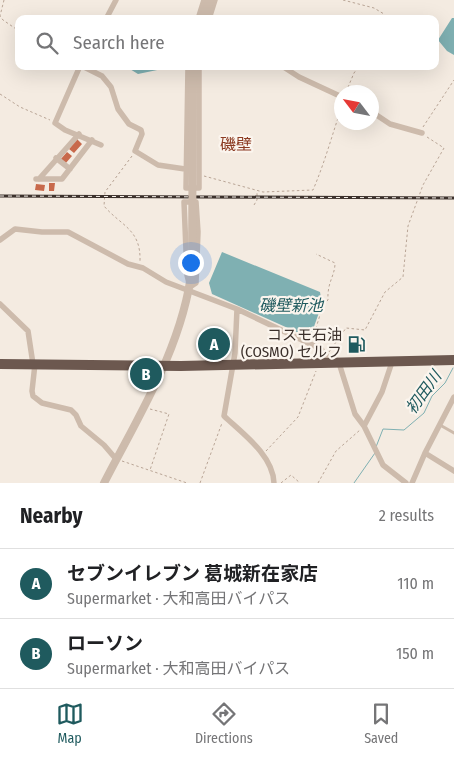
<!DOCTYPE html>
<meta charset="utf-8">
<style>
body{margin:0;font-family:"Fira Sans Condensed","Noto Sans JP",sans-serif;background:#f6f6f6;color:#202124}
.compass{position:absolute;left:334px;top:85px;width:45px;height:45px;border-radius:50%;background:#fff;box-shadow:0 5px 20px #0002;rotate:302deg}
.you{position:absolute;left:190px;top:262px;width:18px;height:18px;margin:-12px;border:4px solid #fff;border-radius:50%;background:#1a73e8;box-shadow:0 0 0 8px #1a73e833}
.badge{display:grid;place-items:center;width:32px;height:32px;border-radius:50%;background:#1f5a5e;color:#fff;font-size:16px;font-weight:700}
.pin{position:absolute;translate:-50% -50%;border:2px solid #fff;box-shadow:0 1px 5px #0006}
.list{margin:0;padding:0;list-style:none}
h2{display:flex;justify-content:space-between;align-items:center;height:65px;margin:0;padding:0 20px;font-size:21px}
h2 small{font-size:16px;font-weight:400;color:#757577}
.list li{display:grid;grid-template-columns:32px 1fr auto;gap:15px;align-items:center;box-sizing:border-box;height:70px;padding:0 20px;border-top:1px solid #e0e0e0}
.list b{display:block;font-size:19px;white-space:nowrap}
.list p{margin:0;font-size:16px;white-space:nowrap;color:#757577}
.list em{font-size:16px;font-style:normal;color:#757577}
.icon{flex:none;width:28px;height:28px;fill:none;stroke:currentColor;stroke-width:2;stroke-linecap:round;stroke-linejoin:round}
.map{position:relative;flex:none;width:454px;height:483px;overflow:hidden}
.search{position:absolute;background:#fff;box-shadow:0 5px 20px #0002;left:15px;right:15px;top:15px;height:55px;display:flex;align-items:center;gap:12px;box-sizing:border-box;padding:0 18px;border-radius:10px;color:#757577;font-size:19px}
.sheet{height:205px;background:#fff}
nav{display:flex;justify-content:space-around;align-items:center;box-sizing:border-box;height:70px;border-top:1px solid #e0e0e0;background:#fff;font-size:14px;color:#757577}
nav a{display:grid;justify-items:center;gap:2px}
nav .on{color:#1f5a5e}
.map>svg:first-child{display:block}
.water{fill:#7fb0b2}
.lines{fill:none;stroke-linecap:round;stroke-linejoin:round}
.stream{stroke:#7fb0b2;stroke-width:1}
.building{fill:#c8694b}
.path{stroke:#b9a596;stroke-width:1;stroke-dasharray:2.5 2.5;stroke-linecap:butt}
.service{stroke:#cdbbac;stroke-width:3}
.minor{stroke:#cdbbac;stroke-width:5.5}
.tertiary{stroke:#cdbbac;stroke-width:8}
.trunk{stroke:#6c584f;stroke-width:10}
.rail-casing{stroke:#3b302b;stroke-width:3}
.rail{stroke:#fbf5ee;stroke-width:1;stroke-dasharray:4;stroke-linecap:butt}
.tertiary-bridge{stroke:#cdbbac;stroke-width:8}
.labels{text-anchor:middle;stroke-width:4.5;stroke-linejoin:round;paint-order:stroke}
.poi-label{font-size:15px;fill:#3b302b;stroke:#fbf5ee;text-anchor:end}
.neighbourhood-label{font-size:16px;fill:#8c3b22;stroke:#fbf5ee}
.water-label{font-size:16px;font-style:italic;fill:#1f5a5e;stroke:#fbf5ee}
</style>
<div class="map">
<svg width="454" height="483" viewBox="0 0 454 483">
<rect width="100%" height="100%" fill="#f4ebe1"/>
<path class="water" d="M452 18H454V55L447 51 438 40Z
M125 66H165L162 69 138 74Z
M222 252 320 292 322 304 310 338 212 294 209 283Z"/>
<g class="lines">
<path class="stream" d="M376 447 383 429 404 430 424 413 432 396 445 383 453 368
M354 483 375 453"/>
</g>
<path class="building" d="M77 139 82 144 74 153 69 149Z
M67 152 72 156 65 164 60 160Z
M49 183H55L54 191H49Z
M36 184 45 185 44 191 35 190Z"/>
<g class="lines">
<path class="path" d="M4 0 0 16 3 20 19 31
M343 0 374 8 384 14V19
M346 92 354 73 359 66
M0 94 20 107 50 120
M423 127 454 80
M132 156 105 192 104 206C121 226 141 229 140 261
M204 176 263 192 313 190C325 162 332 135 342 106
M254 205 257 200V192
M313 338 323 305 328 300C327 282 335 276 335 263L316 254
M329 352 346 328 365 330 385 292 403 277 408 226 423 185 444 148 427 137
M150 409 169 414 150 470
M266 451 298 417 316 371
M122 461 187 483
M200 483 222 423
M281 483 291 475 300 483
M318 483 336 451 360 430"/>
<path class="service" d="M440 425 454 433"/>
<path class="minor" d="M106 19 116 0
M198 19 204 0
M209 19 215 0
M80 66 55 123 65 130 101 145
M82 66 102 76 111 87 118 109 129 124 141 130 142 134 135 151 158 165 185 169
M188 66 186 188H199V66
M282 66 299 77 342 97
M372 112 390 124 422 133
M56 158 70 169
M36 179H62L92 140
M39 179 79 134
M184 202H196L198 232 196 283 190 287 187 275Z
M0 240 15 229 42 232H68L128 264 143 268 166 282 237 309 321 349 326 355 328 363
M0 304 28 331 33 364
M237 309 235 353 224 416C242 433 273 455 274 483
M392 362 382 392 364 426 383 465 406 483
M339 363 355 414 364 426
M35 364 32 391 33 396 42 403 71 410 76 415 81 426 104 445 116 459
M425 453 454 471
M412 483 425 453 454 397"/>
<path class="tertiary" d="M203 19 210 0
M193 80 194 66
M104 483C139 415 183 346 192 268"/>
<path class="trunk" d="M0 364 181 366 454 360"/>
<defs>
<path id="rail" d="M0 196 454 198"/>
</defs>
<use href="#rail" class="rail-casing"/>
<use href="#rail" class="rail"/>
<path class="tertiary-bridge" d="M192 268 193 80"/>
</g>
<defs>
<symbol id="fuel-bare" viewBox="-9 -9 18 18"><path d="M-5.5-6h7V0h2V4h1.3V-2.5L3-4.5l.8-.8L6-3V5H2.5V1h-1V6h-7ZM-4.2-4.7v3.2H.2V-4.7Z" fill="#1f5a5e" stroke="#fbf5ee" stroke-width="2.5" paint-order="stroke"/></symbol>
</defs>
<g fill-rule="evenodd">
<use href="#fuel-bare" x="344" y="332" width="25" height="25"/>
</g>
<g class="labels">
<g class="poi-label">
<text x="342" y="340">コスモ石油<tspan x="342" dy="17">(COSMO) セルフ</tspan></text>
</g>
<g class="neighbourhood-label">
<text x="236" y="150">磯壁</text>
</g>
<g class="water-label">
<text x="291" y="311">磯壁新池</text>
<text transform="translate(423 392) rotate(-54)" y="6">初田川</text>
</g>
</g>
</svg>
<svg class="compass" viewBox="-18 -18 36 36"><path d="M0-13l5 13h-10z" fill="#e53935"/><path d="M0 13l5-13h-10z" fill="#757577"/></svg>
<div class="you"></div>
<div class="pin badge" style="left:214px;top:344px">A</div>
<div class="pin badge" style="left:146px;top:374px">B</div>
<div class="search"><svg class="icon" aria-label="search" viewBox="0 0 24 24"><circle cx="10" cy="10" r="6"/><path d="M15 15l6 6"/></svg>Search here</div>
</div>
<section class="sheet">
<h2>Nearby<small>2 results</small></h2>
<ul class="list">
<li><span class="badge">A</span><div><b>セブンイレブン 葛城新在家店</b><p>Supermarket · 大和高田バイパス</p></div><em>110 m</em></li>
<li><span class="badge">B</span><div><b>ローソン</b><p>Supermarket · 大和高田バイパス</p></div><em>150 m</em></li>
</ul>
</section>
<nav>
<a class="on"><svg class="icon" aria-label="map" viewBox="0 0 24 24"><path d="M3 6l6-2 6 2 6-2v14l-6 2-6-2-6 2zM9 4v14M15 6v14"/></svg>Map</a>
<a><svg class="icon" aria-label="directions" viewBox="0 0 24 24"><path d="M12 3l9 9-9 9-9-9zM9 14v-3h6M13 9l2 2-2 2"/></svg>Directions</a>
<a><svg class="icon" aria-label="saved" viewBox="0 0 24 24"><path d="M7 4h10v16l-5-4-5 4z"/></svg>Saved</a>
</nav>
